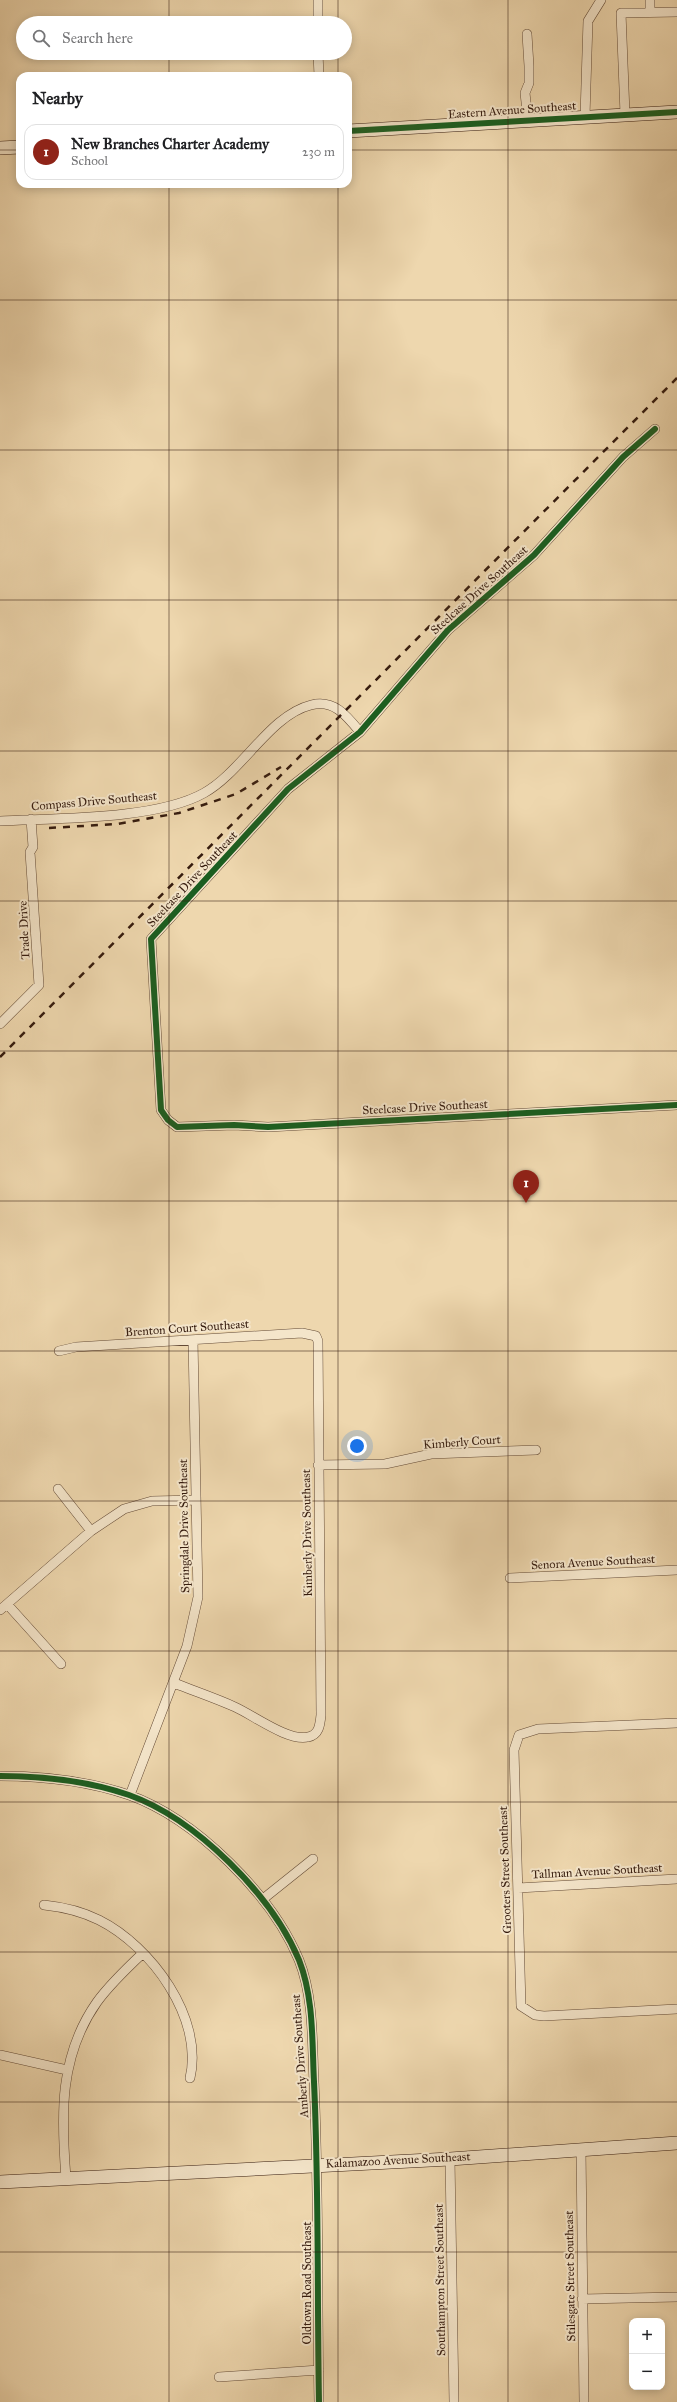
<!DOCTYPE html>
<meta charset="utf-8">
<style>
body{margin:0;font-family:"IM FELL Great Primer",serif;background:#f6f6f6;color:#202124}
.controls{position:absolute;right:12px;bottom:12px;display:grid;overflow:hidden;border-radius:8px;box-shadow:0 2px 10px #0003}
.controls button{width:36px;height:36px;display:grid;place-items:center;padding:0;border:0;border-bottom:1px solid #e0e0e0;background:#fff;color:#202124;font:20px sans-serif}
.you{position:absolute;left:357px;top:1446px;width:14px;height:14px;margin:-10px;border:3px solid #fff;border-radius:50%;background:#1a73e8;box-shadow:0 0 0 6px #1a73e833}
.badge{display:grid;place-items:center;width:26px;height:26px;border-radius:50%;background:#8f2418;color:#fff;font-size:13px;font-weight:700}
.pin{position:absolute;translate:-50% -33px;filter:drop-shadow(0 1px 2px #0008)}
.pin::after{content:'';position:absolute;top:21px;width:14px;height:12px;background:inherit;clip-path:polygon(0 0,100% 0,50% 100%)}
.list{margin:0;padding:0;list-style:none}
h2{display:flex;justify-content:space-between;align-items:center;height:52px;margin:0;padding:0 16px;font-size:17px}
h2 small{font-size:13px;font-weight:400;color:#757577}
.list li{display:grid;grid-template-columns:26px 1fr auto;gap:12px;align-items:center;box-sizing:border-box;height:56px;margin:0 8px 8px;padding:0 8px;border:1px solid #e0e0e0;border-radius:12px}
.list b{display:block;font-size:15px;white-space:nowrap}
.list p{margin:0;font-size:13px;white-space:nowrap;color:#757577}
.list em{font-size:13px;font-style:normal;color:#757577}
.icon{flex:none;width:22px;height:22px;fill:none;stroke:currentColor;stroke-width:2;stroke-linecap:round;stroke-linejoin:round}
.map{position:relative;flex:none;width:677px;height:2402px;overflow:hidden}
.search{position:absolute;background:#fff;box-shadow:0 2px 10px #0003;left:16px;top:16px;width:336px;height:44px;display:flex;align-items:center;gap:10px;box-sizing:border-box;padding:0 14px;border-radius:22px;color:#757577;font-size:15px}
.panel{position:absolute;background:#fff;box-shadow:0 2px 10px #0003;left:16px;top:72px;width:336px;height:116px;border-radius:12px}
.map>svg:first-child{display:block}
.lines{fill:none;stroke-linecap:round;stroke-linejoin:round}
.street-casing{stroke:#634a36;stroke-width:10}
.secondary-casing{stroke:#351b0e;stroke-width:14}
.street{stroke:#f4e5ca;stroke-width:9}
.secondary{stroke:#f4e5ca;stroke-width:13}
.rail{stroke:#351b0e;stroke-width:2.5;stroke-dasharray:7 7;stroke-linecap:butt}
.cycleway-casing{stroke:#f4e5ca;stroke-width:8}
.cycleway{stroke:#1b5e20;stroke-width:6}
.grid{fill:none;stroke:#351b0e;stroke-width:1;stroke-opacity:0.55}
.labels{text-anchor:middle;stroke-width:4;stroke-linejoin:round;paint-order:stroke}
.street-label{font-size:12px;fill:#351b0e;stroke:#f4e5ca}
</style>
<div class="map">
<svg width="677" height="2402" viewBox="0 0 677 2402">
<rect width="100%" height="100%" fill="#eed7ae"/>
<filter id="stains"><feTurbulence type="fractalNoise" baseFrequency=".005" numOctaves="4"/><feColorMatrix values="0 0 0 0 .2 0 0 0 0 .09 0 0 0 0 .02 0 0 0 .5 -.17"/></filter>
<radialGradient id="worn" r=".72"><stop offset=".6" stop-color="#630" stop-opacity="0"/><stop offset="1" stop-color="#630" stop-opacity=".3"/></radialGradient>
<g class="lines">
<defs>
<path id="street" d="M318 0V23
M650 0V12
M527 34 529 66V83L525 93 528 120
M318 53 319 76
M625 114 621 13 677 12
M585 116 588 21 601 0
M655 429 623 457 534 555 448 630 360 732 288 789 151 939 161 1110 168 1120 177 1127 234 1125 268 1127 677 1105
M0 821C56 818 156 820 204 793 242 772 270 715 311 705 334 699 347 716 360 732
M0 1024 39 985 30 852 33 847 31 819
M59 1351 76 1347 302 1333 316 1336 318 1341 321 1715C320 1725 319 1735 308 1737 289 1742 253 1715 235 1707 215 1698 194 1691 174 1683
M318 1465 385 1464 431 1454 536 1450
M58 1489 91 1531
M510 1578 677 1570
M7 1604 61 1664
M0 1610 91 1531 124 1509 152 1501 196 1500
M677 1723 538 1729 519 1735 514 1750 521 2006 535 2015 544 2016 677 2009
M0 1776C44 1776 88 1781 129 1795 196 1819 272 1895 299 1960 314 1998 312 2042 314 2082 319 2189 317 2295 319 2402
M130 1795 187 1646 198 1597 193 1340
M518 1888 677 1879
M263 1899 313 1859
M44 1905C63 1907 81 1911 99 1920 151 1946 204 2018 190 2078
M0 2055 67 2070
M581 2149 584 2402
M450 2159 454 2402
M66 2178C61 2115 59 2056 97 2002 110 1984 127 1968 143 1953
M582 2299 677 2297
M219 2377 319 2370"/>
<path id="secondary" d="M348 131 677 112
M0 148 20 147
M0 2182 450 2159 677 2143"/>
</defs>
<use href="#street" class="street-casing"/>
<use href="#secondary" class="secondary-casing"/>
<use href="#street" class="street"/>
<use href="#secondary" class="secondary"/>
<path class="rail" d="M49 828 117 824 179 813 236 794 281 767
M0 1057 677 378"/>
<defs>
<path id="cycleway" d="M348 131 677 112
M655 429 623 457 534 555 448 630 360 732 288 789 151 939 161 1110 168 1120 177 1127 234 1125 268 1127 677 1105
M0 1776C44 1776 88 1781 129 1795 196 1819 272 1895 299 1960 314 1998 312 2042 314 2082 319 2189 317 2295 319 2402"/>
</defs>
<use href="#cycleway" class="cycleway-casing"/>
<use href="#cycleway" class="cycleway"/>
</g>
<path class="grid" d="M169 0V23M338 0V23M508 0V2402M169 53V76M338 53V76M0 150H20M348 150H677M169 184V2402M338 184V2402M0 300H677M0 450H677M0 600H677M0 751H677M0 901H677M0 1051H677M0 1201H677M0 1351H677M0 1501H677M0 1651H677M0 1802H677M0 1952H677M0 2102H677M0 2252H677"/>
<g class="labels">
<g class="street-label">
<text transform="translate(512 110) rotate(-4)" y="4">Eastern Avenue Southeast</text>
<text transform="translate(479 590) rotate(-42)" y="4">Steelcase Drive Southeast</text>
<text transform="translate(94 801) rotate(-5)" y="4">Compass Drive Southeast</text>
<text transform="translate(192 879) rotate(-47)" y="4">Steelcase Drive Southeast</text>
<text transform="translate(24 930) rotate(-93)" y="4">Trade Drive</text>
<text transform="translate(425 1107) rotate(-3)" y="4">Steelcase Drive Southeast</text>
<text transform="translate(187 1328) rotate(-4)" y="4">Brenton Court Southeast</text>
<text transform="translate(462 1442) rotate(-4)" y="4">Kimberly Court</text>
<text transform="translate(184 1526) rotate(-91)" y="4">Springdale Drive Southeast</text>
<text transform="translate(307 1533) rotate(-91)" y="4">Kimberly Drive Southeast</text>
<text transform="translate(593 1562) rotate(-3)" y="4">Senora Avenue Southeast</text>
<text transform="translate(505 1870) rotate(-92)" y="4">Grooters Street Southeast</text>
<text transform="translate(597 1871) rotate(-3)" y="4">Tallman Avenue Southeast</text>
<text transform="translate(300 2056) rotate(-94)" y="4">Amberly Drive Southeast</text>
<text transform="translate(398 2160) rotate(-3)" y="4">Kalamazoo Avenue Southeast</text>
<text transform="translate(570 2276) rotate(-91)" y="4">Stilesgate Street Southeast</text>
<text transform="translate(440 2280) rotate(-91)" y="4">Southampton Street Southeast</text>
<text transform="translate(307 2283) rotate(-90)" y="4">Oldtown Road Southeast</text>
</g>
</g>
<rect width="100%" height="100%" filter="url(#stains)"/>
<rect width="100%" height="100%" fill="url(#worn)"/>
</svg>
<div class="controls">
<button>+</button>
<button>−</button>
</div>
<div class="you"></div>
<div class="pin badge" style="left:526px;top:1203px">1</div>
<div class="search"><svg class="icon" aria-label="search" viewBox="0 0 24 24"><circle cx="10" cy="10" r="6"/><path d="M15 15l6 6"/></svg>Search here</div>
<section class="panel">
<h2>Nearby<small></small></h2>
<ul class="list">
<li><span class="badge">1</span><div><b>New Branches Charter Academy</b><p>School</p></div><em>230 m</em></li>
</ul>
</section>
</div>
